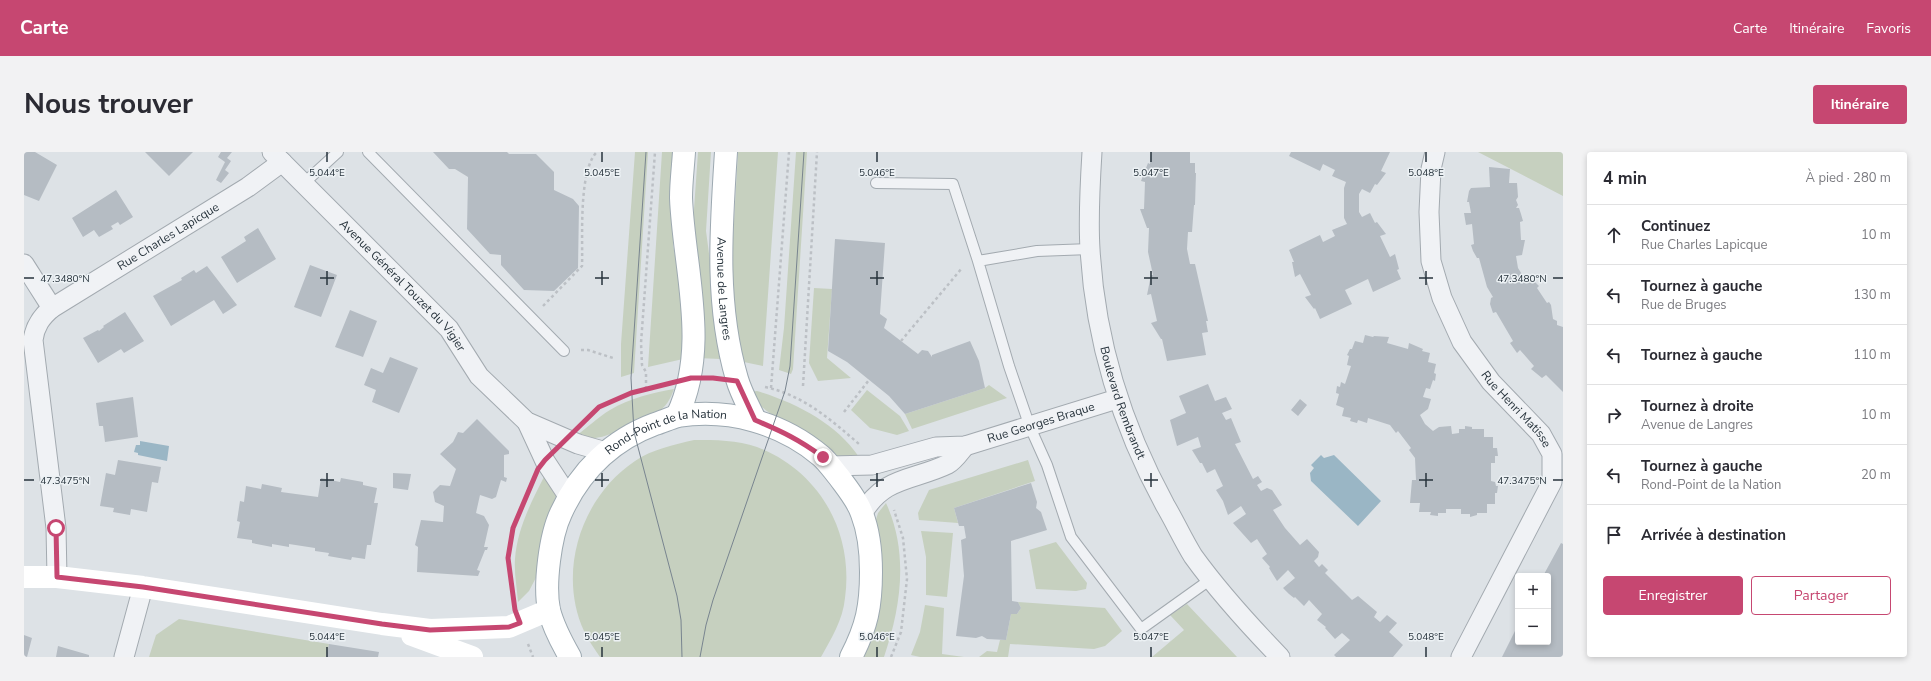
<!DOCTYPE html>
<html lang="fr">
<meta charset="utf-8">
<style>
body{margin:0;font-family:"Nunito Sans",sans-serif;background:#f2f2f3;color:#2b2b33}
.controls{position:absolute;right:12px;bottom:12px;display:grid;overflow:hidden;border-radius:4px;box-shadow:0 2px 6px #0003}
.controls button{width:36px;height:36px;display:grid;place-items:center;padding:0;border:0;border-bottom:1px solid #e1e1e2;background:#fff;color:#2b2b33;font:20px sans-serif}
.stop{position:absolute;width:12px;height:12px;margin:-9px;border:3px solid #c64771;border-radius:50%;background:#fff}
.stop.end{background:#c64771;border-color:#fff;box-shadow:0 1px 4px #0008}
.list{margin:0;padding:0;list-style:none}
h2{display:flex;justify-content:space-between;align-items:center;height:52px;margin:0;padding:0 16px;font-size:17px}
h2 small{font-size:13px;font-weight:400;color:#7c7c81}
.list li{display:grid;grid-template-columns:26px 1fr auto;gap:12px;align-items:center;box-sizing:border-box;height:60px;padding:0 16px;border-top:1px solid #e1e1e2}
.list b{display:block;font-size:15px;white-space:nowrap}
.list p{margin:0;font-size:13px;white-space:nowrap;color:#7c7c81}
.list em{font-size:13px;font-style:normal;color:#7c7c81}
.actions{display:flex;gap:8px;padding:12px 16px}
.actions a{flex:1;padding:9px 0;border:1px solid #c64771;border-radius:4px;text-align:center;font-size:14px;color:#c64771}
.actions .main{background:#c64771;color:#fff}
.icon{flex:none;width:22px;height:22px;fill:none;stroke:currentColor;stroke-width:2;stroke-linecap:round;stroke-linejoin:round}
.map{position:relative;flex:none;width:1539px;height:505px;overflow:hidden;border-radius:4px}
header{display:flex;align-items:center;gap:24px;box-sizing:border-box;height:56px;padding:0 20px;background:#c64771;color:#fff}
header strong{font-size:19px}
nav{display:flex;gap:22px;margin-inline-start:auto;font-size:14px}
.intro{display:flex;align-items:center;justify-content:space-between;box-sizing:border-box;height:96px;padding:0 24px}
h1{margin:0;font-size:28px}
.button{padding:10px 18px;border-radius:4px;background:#c64771;color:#fff;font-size:14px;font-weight:700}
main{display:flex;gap:24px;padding:0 24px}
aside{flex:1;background:#fff;border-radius:4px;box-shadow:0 2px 6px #0003}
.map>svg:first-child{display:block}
.green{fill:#c6d0bf}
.water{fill:#9ab6c5}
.building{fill:#b5bcc3}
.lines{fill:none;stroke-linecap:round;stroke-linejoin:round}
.lane-casing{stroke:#a3aab0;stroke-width:12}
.street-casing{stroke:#a3aab0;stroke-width:21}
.primary-casing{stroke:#9da9b1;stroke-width:24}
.path{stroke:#bcc0c5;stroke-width:2.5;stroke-dasharray:3 3;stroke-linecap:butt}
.lane{stroke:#f0f2f5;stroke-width:10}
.street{stroke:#f0f2f5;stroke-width:19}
.secondary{stroke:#fff;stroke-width:22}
.primary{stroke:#fff;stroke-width:22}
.tram{stroke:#78848f;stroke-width:1}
.route{stroke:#c64771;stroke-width:5}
.ticks{fill:none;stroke:#27333c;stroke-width:1.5}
.labels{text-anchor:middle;stroke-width:3;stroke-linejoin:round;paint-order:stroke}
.street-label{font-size:12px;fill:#27333c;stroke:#ecf1f4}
.ticks-label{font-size:10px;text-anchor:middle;fill:#27333c;stroke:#ecf1f4;stroke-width:3;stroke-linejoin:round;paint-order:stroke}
</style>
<header>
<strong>Carte</strong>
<nav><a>Carte</a><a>Itinéraire</a><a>Favoris</a></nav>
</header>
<div class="intro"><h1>Nous trouver</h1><a class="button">Itinéraire</a></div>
<main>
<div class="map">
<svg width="1539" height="505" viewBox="0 0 1539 505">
<rect width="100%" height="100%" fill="#dde2e6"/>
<path class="green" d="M611 0H624L610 221 597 225V192Z
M638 0H654L649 93 654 118 660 173 659 207 624 215Z
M674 0H687L682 79 699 206 696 207 674 206 667 100Z
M714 0H754L739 214 715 209 706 139Z
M772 0H783L769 217 767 222 755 218 760 176Z
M1454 0H1539V44Z
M790 136 808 137 803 206 827 226 794 229 785 211Z
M965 233 983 246 888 277 881 262 961 236Z
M650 237C647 246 642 255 633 261 627 264 621 264 615 266 609 268 604 272 599 276 586 284 566 290 552 284 563 276 574 265 586 258 606 246 628 241 650 237Z
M843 238 876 264 885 279 873 283 846 276 827 258Z
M733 239C772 251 812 271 835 305 827 307 820 308 811 304 799 298 788 287 776 279 754 265 741 263 725 240Z
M670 288C692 288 713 288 733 295 796 319 830 381 821 446 819 468 807 487 797 505H576C570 496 564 488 560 479 533 420 557 345 611 309 629 297 649 293 670 288Z
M1004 308 1011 329 930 356 934 371 895 368 894 361 905 338Z
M520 325 533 342 526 359 516 418 505 439 494 450C493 436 490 421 491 407 493 378 507 350 520 325Z
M862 351C885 401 877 455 860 505H835L850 374 854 361Z
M897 379 929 381 923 445 902 443V405Z
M1032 390 1063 431 1062 437 1052 439 1012 437 1005 398Z
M994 450 1081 456 1098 479 1081 494 1070 497 986 492 984 505H955L963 499 973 500 976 488H982L987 462H993L997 456Z
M1163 452 1213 505H1128L1160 478 1146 463Z
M901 453 920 456 918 502 940 505H896L887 503 896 480Z
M155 467 305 492 302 505H125L132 483Z"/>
<path class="water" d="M116 289 145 294 143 309 114 303V301L110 300 112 293H116Z
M1297 303 1300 306 1310 303 1357 349 1334 374 1287 329 1286 321 1290 316 1287 313Z"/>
<path class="building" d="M0 0H11L33 13 15 49 0 43Z
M121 0H169L145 24Z
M197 0H208L203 6 207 9 201 18 205 21 197 31 192 28 201 10 194 5Z
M409 0H483L485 2H512L530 20V38L549 47 555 54 554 116 530 139 500 138 477 113V103L466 102 443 77 444 25 431 17H425Z
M1127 0H1166V11H1171V21H1172L1171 53H1170L1168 80H1164L1163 97 1166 112H1171L1184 169H1182L1184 180 1178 181 1182 203 1143 209 1138 187H1137L1127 171 1133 169 1127 142 1123 143 1127 123H1129L1124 100 1125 76H1123L1116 57H1120L1121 30 1117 29 1124 11 1126 12Z
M1267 0H1366L1357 19 1362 21 1353 33 1351 32 1346 41 1338 37 1335 42V60L1338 65 1346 61 1351 71 1353 70 1362 82 1356 84 1366 105 1371 102 1375 117 1373 118 1377 127 1349 140 1344 127 1321 138 1328 152 1296 167 1291 156 1290 157 1281 145 1287 143 1276 122 1271 125 1268 110H1270L1265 98 1296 83 1299 90 1311 84 1308 78 1323 72 1320 66V36L1322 30 1308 24 1311 18 1299 12 1296 19 1265 4Z
M1465 15 1486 17 1485 31H1493L1494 45 1492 48 1494 53 1492 56H1495L1497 62 1499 69 1496 70 1497 88H1501L1498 103 1492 104 1494 116 1501 127 1505 124 1515 134 1513 136 1523 151 1525 150 1527 153 1529 167 1533 169V173L1539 175V240L1522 223 1518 226 1507 217 1510 214 1496 198 1493 201 1486 191 1489 189 1472 160 1469 161 1466 152 1467 146 1469 145 1463 135 1455 106H1453L1449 99 1447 93 1450 92 1448 72 1442 73 1440 61H1447L1445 50H1443L1445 39 1447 36 1466 35Z
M92 38 109 65 96 73 94 70 87 74 89 77 75 85 70 78 59 85 48 66Z
M234 76 252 107 213 131 197 105 222 89 220 85Z
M811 87 861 91 856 162 863 167 860 176 894 202 898 198 904 199 908 205V203L946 189 955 209 961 236 881 262 865 244 823 210 804 199Z
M286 113 313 123 297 165 270 155Z
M183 114 213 153 199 162 190 148 147 174 129 144 158 128 157 126 170 118 172 121Z
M326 158 353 169 339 205 311 195Z
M101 160 120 189 100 201 97 197 74 211 59 186 74 178 75 179 80 175 79 174Z
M1341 183 1349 185 1350 184 1365 185 1363 191 1384 197 1385 191 1399 197 1398 199 1406 201 1404 210 1412 212 1410 221 1412 222 1411 229 1409 228 1406 237 1402 236 1399 245 1407 247 1404 257 1396 263 1401 272 1409 279 1415 275 1427 274 1428 282 1435 281V277H1441V274L1448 275V277H1460V285H1469V296H1473L1474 304H1471V311H1467V329L1471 330 1472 334H1474L1473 341H1471V352H1463V361H1453V363L1446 365V362H1437V357H1422V361H1414V364L1406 363 1407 360H1395L1396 351H1386L1388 328H1392L1391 306 1385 298 1387 296 1374 279 1372 281 1366 273 1344 266 1343 271 1334 268 1333 271 1326 269 1327 266 1318 264 1320 256 1312 253 1315 242 1312 241 1313 234 1316 235 1317 230 1321 232 1327 214 1323 213 1325 204 1323 203 1326 197H1328L1331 189 1339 191Z
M366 205 394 216 375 261 348 250 352 238 340 233 347 216 359 221Z
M1184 232 1191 249 1202 245 1208 257 1198 261 1202 268 1207 266 1217 290 1211 292 1229 327 1234 324 1238 330 1233 333 1237 339 1243 336 1248 338 1258 353 1249 358 1261 376 1276 393 1283 387 1295 400 1294 405 1290 409 1295 415 1298 412 1304 418 1301 421 1328 448 1334 444 1353 460 1350 465 1356 470 1363 463 1373 471 1365 480 1379 493 1369 505H1312L1310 503 1326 488 1318 481 1311 487 1301 476 1302 475 1293 468 1298 462 1285 448 1280 454 1271 445 1270 446 1265 442 1259 436 1271 426 1264 418 1253 429 1245 416 1246 415 1238 406 1243 402 1233 387 1227 391 1209 371 1222 362 1217 354 1204 363 1199 349 1192 338 1199 334 1191 317 1183 321 1178 311H1176L1168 298 1177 295 1174 285 1153 294 1146 268 1162 261 1155 244Z
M109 245 114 285 81 290 79 274H75L72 251Z
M1276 247 1283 253 1274 264 1267 258Z
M453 267 485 299V302L480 303V325L483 326 482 330 477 328 472 345 468 347 456 343 452 361 460 364 465 373 460 395H464L463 398H461L453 418 456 419 454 424 393 420 394 395 391 393 397 368 419 370 420 354 411 350 409 340 416 333 426 334 432 317 416 302 429 290 434 280 439 281Z
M94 308 137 315 134 331 128 330 123 360 107 357 106 363 89 360 90 356 76 354 82 321 91 323Z
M369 321 387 322 384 338 369 336Z
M297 326 316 330 317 326 339 330V333L353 336 350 351H354L347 393H343L341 407 328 405 327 408 304 404 305 401 291 399V396L265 392V395L248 392V395L228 391V388L213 386 216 370 213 369 216 349 220 350 222 334 237 337 238 332 258 336 257 340 294 345Z
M1007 331 1013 350 1012 356 1017 360 1023 378 987 389 988 449 994 450 997 456 993 462H987L982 488 963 487 958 484 952 486 932 484 940 424 937 388 942 386 940 374H935L930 356Z
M1537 391 1539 392V505H1478L1494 473V490H1524V424H1519Z
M0 483 8 486 3 505H0Z
M305 492 355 500 354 505H302Z
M34 494 65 503V505H32Z"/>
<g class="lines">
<defs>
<path id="lane" d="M344 0 540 199
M852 31 929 32 954 109 1013 99 1066 97
M279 32 314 0
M954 109 985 214 1006 275 1023 313 1047 385 1117 477 1187 427"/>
<g id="street">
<path id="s1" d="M248 0 425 177 455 224 503 270 554 292 582 300"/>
<path id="s2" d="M1068 0C1066 32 1064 65 1066 97 1071 187 1098 274 1141 353 1151 370 1159 388 1169 404 1195 440 1225 473 1256 505"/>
<path id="s3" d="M1411 0 1407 17 1405 60 1407 109 1418 146 1438 190 1467 230 1517 282 1528 302V330L1437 505"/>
<path d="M0 112 28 156"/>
<path d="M503 270 521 309 544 344"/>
<path id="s4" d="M806 314 848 313 912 295 941 294 1093 247"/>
<path d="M838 362C860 324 889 329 924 312 930 309 936 300 941 294"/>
<path id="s5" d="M33 425 32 376 9 188C11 174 17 165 28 156L224 35 258 10"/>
<path d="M100 505 119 435"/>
</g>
<g id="primary">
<path id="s6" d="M702 0C697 76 691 152 713 227 717 241 725 255 731 268"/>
<path d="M653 264C686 195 660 118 657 46 657 31 659 15 660 0"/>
<path id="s7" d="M546 505C538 491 529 474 525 458 520 433 526 384 537 361 556 319 588 288 631 272 638 270 646 266 654 264 705 256 758 271 797 304 804 310 809 318 815 325 823 336 834 349 838 362 845 380 847 401 847 420 847 454 843 474 827 505"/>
</g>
</defs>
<use href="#lane" class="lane-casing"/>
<use href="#street" class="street-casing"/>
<use href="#primary" class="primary-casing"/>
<path class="path" d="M519 154 558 114C559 88 554 18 573 0
M877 189 938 116
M557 198H564L589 206
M779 234 793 0
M741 235C779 243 806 267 835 292
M747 236 765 0
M622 237V220L618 213 617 191 631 0
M820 260 845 228
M559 270 575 255 607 241 640 233
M490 448 484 406 489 376 508 330
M504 492 509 505
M867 505 877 480 883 427 879 386 870 358"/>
<use href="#lane" class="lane"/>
<use href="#street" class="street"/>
<path class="secondary" d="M0 425H33L119 435 358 472 406 478 485 475 525 458
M388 483 448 505"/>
<use href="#primary" class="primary"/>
<path class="tram" d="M622 0 607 226 610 280 653 444 657 468 658 505
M676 505 682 473 689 448 761 239 766 214 780 0"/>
</g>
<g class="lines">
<path class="route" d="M32 376 33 425 119 435 358 472 406 478 485 475 496 471 491 458 484 406 489 376 514 317 521 308 575 255 607 241 667 226H689L713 229 731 268C759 280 774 287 799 305"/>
</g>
<path class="ticks" d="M303 0V10M578 0V10M853 0V10M1127 0V10M1402 0V10M303 119V133M578 119V133M853 119V133M1127 119V133M1402 119V133M0 126H10M296 126H310M571 126H585M846 126H860M1120 126H1134M1395 126H1409M1529 126H1539M303 321V335M578 321V335M853 321V335M1127 321V335M1402 321V335M0 328H10M296 328H310M571 328H585M846 328H860M1120 328H1134M1395 328H1409M1529 328H1539M303 495V505M578 495V505M853 495V505M1127 495V505M1402 495V505"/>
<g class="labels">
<g class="street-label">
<text dy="4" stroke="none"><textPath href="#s5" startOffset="413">Rue Charles Lapicque</textPath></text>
<text dy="4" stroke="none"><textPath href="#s1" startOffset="187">Avenue Général Touzet du Vigier</textPath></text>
<text dy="4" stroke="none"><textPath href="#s6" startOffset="137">Avenue de Langres</textPath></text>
<text dy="4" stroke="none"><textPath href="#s2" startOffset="255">Boulevard Rembrandt</textPath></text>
<text dy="4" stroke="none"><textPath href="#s3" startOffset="283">Rue Henri Matisse</textPath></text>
<text dy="4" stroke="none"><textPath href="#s4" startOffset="217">Rue Georges Braque</textPath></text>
<text dy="4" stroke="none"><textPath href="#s7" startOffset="292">Rond-Point de la Nation</textPath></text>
</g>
</g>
<g class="ticks-label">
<text x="303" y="24">5.044°E</text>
<text x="578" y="24">5.045°E</text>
<text x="853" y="24">5.046°E</text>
<text x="1127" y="24">5.047°E</text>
<text x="1402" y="24">5.048°E</text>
<text x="41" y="130">47.3480°N</text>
<text x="1498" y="130">47.3480°N</text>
<text x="41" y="332">47.3475°N</text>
<text x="1498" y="332">47.3475°N</text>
<text x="303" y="488">5.044°E</text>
<text x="578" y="488">5.045°E</text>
<text x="853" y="488">5.046°E</text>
<text x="1127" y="488">5.047°E</text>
<text x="1402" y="488">5.048°E</text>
</g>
</svg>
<div class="controls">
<button>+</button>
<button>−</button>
</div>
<div class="stop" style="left:32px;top:376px"></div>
<div class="stop end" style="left:799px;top:305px"></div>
</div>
<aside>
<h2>4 min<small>À pied · 280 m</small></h2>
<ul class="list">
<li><svg class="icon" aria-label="ahead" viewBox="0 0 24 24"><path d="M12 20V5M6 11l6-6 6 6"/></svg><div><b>Continuez</b><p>Rue Charles Lapicque</p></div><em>10 m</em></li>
<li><svg class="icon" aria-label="left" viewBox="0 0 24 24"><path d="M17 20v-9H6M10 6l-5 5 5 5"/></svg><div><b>Tournez à gauche</b><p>Rue de Bruges</p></div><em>130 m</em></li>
<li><svg class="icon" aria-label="left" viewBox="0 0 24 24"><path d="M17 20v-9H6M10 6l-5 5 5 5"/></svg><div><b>Tournez à gauche</b></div><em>110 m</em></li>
<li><svg class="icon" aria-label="right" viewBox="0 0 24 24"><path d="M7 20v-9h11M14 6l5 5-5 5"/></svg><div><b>Tournez à droite</b><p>Avenue de Langres</p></div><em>10 m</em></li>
<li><svg class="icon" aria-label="left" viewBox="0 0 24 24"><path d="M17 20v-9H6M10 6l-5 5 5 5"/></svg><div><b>Tournez à gauche</b><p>Rond-Point de la Nation</p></div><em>20 m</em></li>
<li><svg class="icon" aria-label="arrive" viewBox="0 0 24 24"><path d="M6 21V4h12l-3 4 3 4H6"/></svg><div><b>Arrivée à destination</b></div></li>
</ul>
<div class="actions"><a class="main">Enregistrer</a><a>Partager</a></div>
</aside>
</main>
